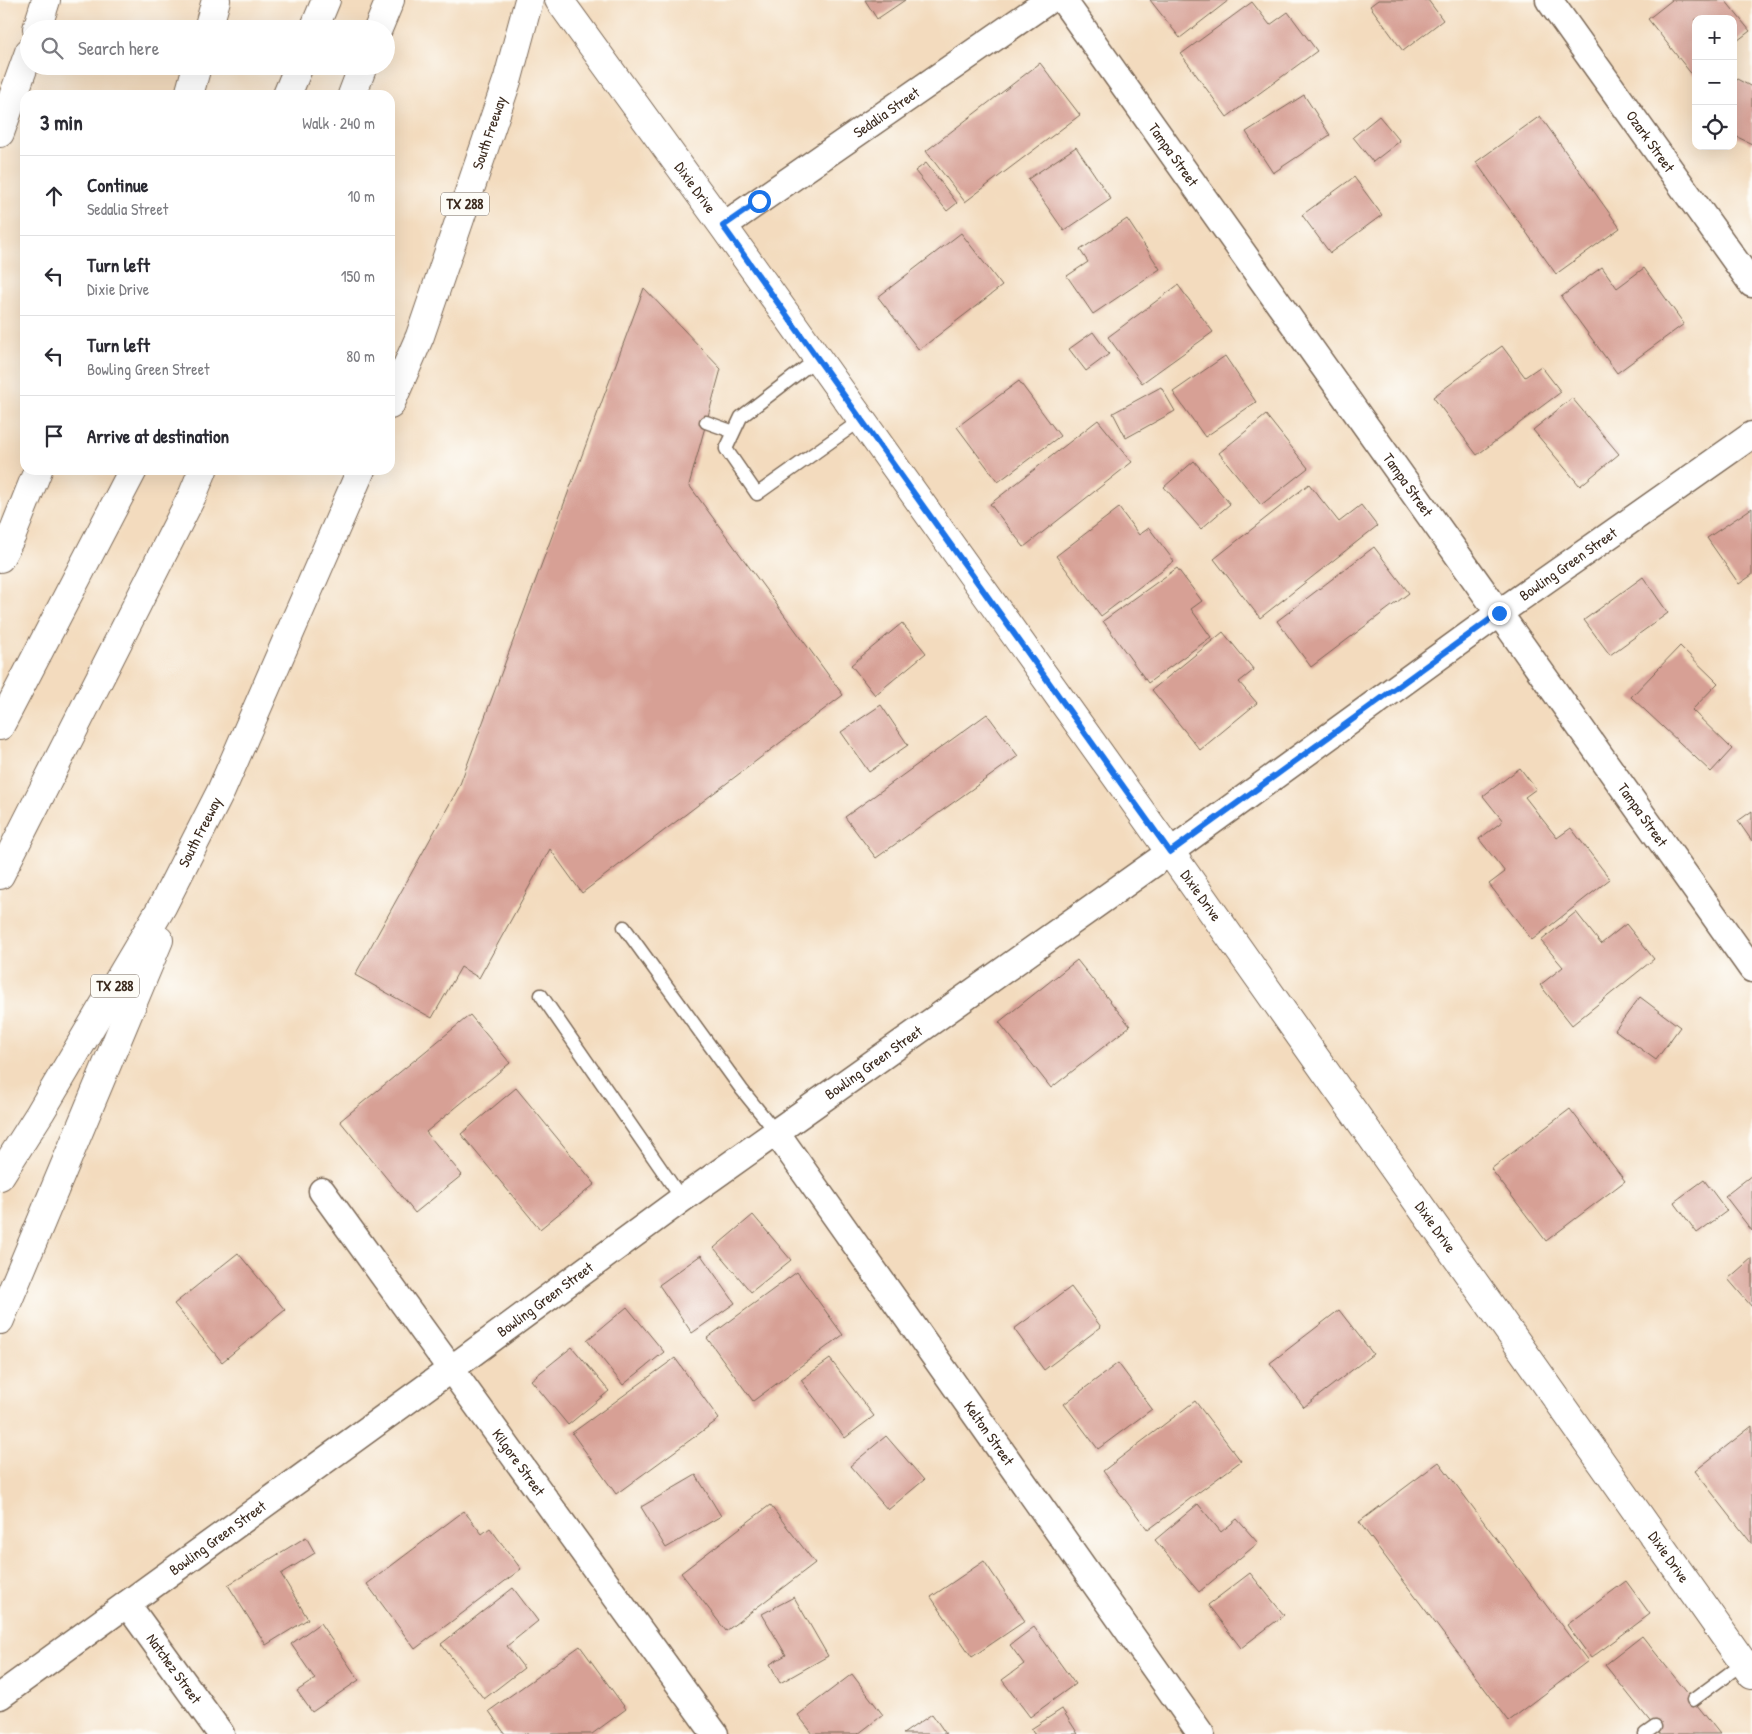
<!DOCTYPE html>
<meta charset="utf-8">
<style>
body{margin:0;font-family:"Patrick Hand",sans-serif;background:#f7f7f7;color:#2b2b33}
.controls{position:absolute;right:15px;top:15px;display:grid;overflow:hidden;border-radius:10px;box-shadow:0 5px 20px #0002}
.controls button{width:45px;height:45px;display:grid;place-items:center;padding:0;border:0;border-bottom:1px solid #e1e1e2;background:#fff;color:#2b2b33;font:25px sans-serif}
.stop{position:absolute;width:15px;height:15px;margin:-11px;border:4px solid #1a73e8;border-radius:50%;background:#fff}
.stop.end{background:#1a73e8;border-color:#fff;box-shadow:0 1px 5px #0008}
.list{margin:0;padding:0;list-style:none}
h2{display:flex;justify-content:space-between;align-items:center;height:65px;margin:0;padding:0 20px;font-size:21px}
h2 small{font-size:16px;font-weight:400;color:#7c7c81}
.list li{display:grid;grid-template-columns:32px 1fr auto;gap:15px;align-items:center;box-sizing:border-box;height:80px;padding:0 20px;border-top:1px solid #e1e1e2}
.list b{display:block;font-size:19px;white-space:nowrap}
.list p{margin:0;font-size:16px;white-space:nowrap;color:#7c7c81}
.list em{font-size:16px;font-style:normal;color:#7c7c81}
.icon{flex:none;width:28px;height:28px;fill:none;stroke:currentColor;stroke-width:2;stroke-linecap:round;stroke-linejoin:round}
.map{position:relative;flex:none;width:1752px;height:1734px;overflow:hidden}
.search{position:absolute;background:#fff;box-shadow:0 5px 20px #0002;left:20px;top:20px;width:375px;height:55px;display:flex;align-items:center;gap:12px;box-sizing:border-box;padding:0 18px;border-radius:28px;color:#7c7c81;font-size:19px}
.panel{position:absolute;background:#fff;box-shadow:0 5px 20px #0002;left:20px;top:90px;width:375px;height:385px;border-radius:15px}
.map>svg:first-child{display:block}
.building{fill:#d7a095}
.lines{fill:none;stroke-linecap:round;stroke-linejoin:round}
.service-casing{stroke:#7b6856;stroke-width:15}
.minor-casing{stroke:#7b6856;stroke-width:29}
.tertiary-casing{stroke:#7b6856;stroke-width:30}
.motorway-casing{stroke:#7b6856;stroke-width:30}
.service{stroke:#fff;stroke-width:12}
.minor{stroke:#fff;stroke-width:26}
.tertiary{stroke:#fff;stroke-width:28}
.motorway{stroke:#fff;stroke-width:28}
.route{stroke:#1a73e8;stroke-width:6}
.labels{text-anchor:middle;stroke-width:4;stroke-linejoin:round;paint-order:stroke}
.shield{fill:#fdfcf7;stroke:#75695f;stroke-width:1}
.shield-label{font-size:14px;font-weight:bold;fill:#3b2a1e}
.street-label{font-size:15px;fill:#3b2a1e;stroke:#fdfcf7}
</style>
<div class="map">
<svg width="1752" height="1734" viewBox="0 0 1752 1734">
<rect width="100%" height="100%" fill="#fdfcf7"/>
<filter id="ink" filterUnits="userSpaceOnUse"><feTurbulence type="fractalNoise" baseFrequency=".02" numOctaves="2"/><feDisplacementMap in="SourceGraphic" scale="10" xChannelSelector="R" yChannelSelector="G"/><feConvolveMatrix kernelMatrix="1 2 1 2 8 2 1 2 1" color-interpolation-filters="sRGB"/></filter>
<filter id="wash" filterUnits="userSpaceOnUse"><feTurbulence type="fractalNoise" baseFrequency=".0096" numOctaves="4" result="noise"/><feDisplacementMap in="SourceGraphic" scale="20" xChannelSelector="R" yChannelSelector="G"/><feGaussianBlur stdDeviation="1.12" result="paint"/><feColorMatrix in="noise" values="0 0 0 0 0 0 0 0 0 0 0 0 0 0 0 0 0 1.4 0 .05"/><feComposite in="paint" operator="in"/></filter>
<g filter="url(#wash)">
<rect width="100%" height="100%" fill="#f3dbbe"/>
<g id="blocks">
<path class="building" d="M865 0H905L877 19Z
M1150 0H1229L1180 38Z
M1378 0H1428L1443 20 1403 51 1370 6Z
M1672 0H1725L1750 31 1733 44V19H1696V74L1693 76 1648 19Z
M1252 2 1270 25 1288 12 1317 51 1227 117 1181 54Z
M1040 63 1080 115 965 202 926 151Z
M1737 79 1752 87V144L1733 135V87Z
M1304 95 1330 135 1273 173 1246 132Z
M1379 116 1400 141 1373 162 1353 137Z
M1540 116 1620 228 1556 274 1476 162Z
M1076 147 1111 199 1064 231 1028 179Z
M926 163 957 203 947 211 915 171Z
M1354 177 1382 215 1330 253 1302 215Z
M1127 219 1160 269 1093 314 1067 276 1088 262 1080 250Z
M961 233 1002 286 919 350 878 297Z
M1602 267 1617 288 1644 268 1684 324 1617 373 1561 297Z
M1178 285 1213 332 1142 383 1108 337Z
M644 288 721 369 689 485 843 695 582 893 550 849 479 978 461 967 432 1018 355 975 459 787Z
M1093 332 1109 354 1086 371 1069 349Z
M1502 346 1525 377 1541 366 1561 392 1477 455 1433 397Z
M1225 356 1256 402 1205 437 1173 392Z
M1019 381 1060 436 998 482 957 427Z
M1161 387 1175 411 1126 438 1113 413Z
M1572 398 1619 454 1580 486 1533 430Z
M1266 415 1308 468 1261 505 1219 453Z
M1098 420 1132 462 1024 547 990 504Z
M1194 461 1230 504 1201 529 1164 487Z
M1309 484 1339 522 1361 505 1377 526 1260 618 1214 559Z
M1119 508 1139 535 1149 528 1174 561 1101 616 1056 556Z
M1752 508V575L1739 584 1707 538Z
M1374 547 1409 593 1311 667 1277 621Z
M1177 568 1202 601 1191 609 1211 637 1148 683 1103 621Z
M1643 577 1668 613 1610 655 1584 620Z
M902 623 926 653 875 695 851 665Z
M1223 632 1254 670 1239 682 1257 703 1200 750 1152 690Z
M1680 646 1718 683 1692 710 1732 749 1711 772 1631 697Z
M881 705 908 745 869 772 841 732Z
M987 714 1018 756 876 858 845 817Z
M1520 768 1536 789 1525 797 1557 838 1571 828 1610 879 1532 940 1489 884 1505 872 1479 839 1503 821 1483 796Z
M1752 811V841L1738 821Z
M1576 912 1601 944 1626 924 1654 959 1572 1025 1540 985 1563 967 1541 941Z
M1077 960 1130 1026 1051 1088 999 1022Z
M1640 997 1680 1027 1656 1060 1615 1030Z
M470 1015 510 1063 426 1132 462 1175 415 1213 340 1121Z
M516 1088 595 1184 540 1229 461 1134Z
M1570 1109 1625 1181 1546 1241 1491 1169Z
M1752 1175V1231L1725 1196Z
M1704 1180 1727 1211 1697 1233 1674 1202Z
M753 1215 791 1260 751 1292 714 1248Z
M238 1253 285 1310 222 1362 174 1304Z
M701 1255 735 1303 692 1333 659 1285Z
M1752 1258V1307L1728 1279Z
M797 1272 843 1335 753 1401 707 1338Z
M1071 1287 1101 1327 1044 1370 1014 1329Z
M627 1307 664 1352 623 1385 587 1340Z
M1339 1310 1373 1354 1304 1407 1270 1363Z
M572 1347 609 1391 568 1425 531 1380Z
M675 1358 719 1419 616 1494 572 1433Z
M830 1359 874 1416 845 1438 801 1380Z
M1118 1363 1152 1409 1098 1449 1064 1404Z
M1195 1401 1241 1461 1148 1530 1103 1471Z
M1752 1426V1544L1695 1471Z
M886 1436 924 1480 888 1510 850 1466Z
M1439 1462 1588 1661 1509 1721 1359 1522Z
M696 1475 721 1516 666 1548 641 1507Z
M1198 1504 1221 1532 1237 1519 1258 1543 1199 1592 1155 1540Z
M770 1505 815 1563 726 1631 681 1573Z
M464 1511 482 1534 490 1528 521 1569 415 1649 367 1584Z
M306 1537 315 1553 281 1574 308 1619 266 1645 228 1585Z
M984 1561 1025 1621 972 1657 931 1597Z
M1250 1573 1284 1615 1241 1648 1208 1605Z
M1626 1581 1650 1614 1591 1658 1567 1625Z
M513 1588 538 1621 507 1646 524 1668 484 1699 441 1644Z
M794 1597 828 1656 780 1683 770 1664 786 1655 762 1614Z
M320 1623 359 1680 312 1712 297 1691 315 1679 291 1644Z
M1034 1627 1075 1684 1030 1717 1002 1680 1024 1664 1010 1645Z
M1642 1636 1720 1734H1660L1605 1665Z
M580 1646 626 1709 592 1734H505L489 1711Z
M852 1674 883 1715 858 1734H813L798 1715Z
M1062 1709 1078 1734H1034L1031 1729Z
M932 1714 946 1734H903Z"/>
</g>
</g>
<g filter="url(#ink)">
<use href="#blocks" fill-opacity="0" stroke="#7b6856" stroke-width="1"/>
<g class="lines">
<defs>
<path id="service" d="M818 358 741 417 726 449 757 494 861 420
M706 422 734 432
M624 927 742 1090 776 1132
M541 995 682 1199
M1693 1700 1743 1663
M1645 1734 1655 1727"/>
<g id="minor">
<path id="s1" d="M1063 0 1752 969"/>
<path id="s2" d="M1549 0 1752 284"/>
<path id="s3" d="M723 226 1049 0"/>
<path id="s4" d="M776 1132 1201 1734"/>
<path id="s5" d="M322 1191 715 1734"/>
<path id="s6" d="M127 1604 221 1734"/>
<path id="s7" d="M0 1696 451 1369 682 1199 1170 852 1499 613 1752 435"/>
</g>
<g id="tertiary">
<path id="s8" d="M559 0 723 226 1170 852 1752 1675"/>
<path d="M37 29 46 0"/>
<path d="M0 133 29 52"/>
</g>
<g id="motorway">
<path d="M208 29 216 0"/>
<path d="M314 29 326 0"/>
<path d="M378 29 390 0"/>
<path d="M189 95 197 66"/>
<path d="M287 95 299 66"/>
<path d="M352 95 363 66"/>
<path id="s9" d="M390 405 420 336 508 78 529 0"/>
<path d="M0 558 12 535 38 470"/>
<path d="M0 726 133 470"/>
<path d="M0 875 193 494 203 470"/>
<path id="s10" d="M0 1176 40 1113 163 905 221 791 361 470"/>
<path d="M0 1320 159 940"/>
</g>
</defs>
<use href="#service" class="service-casing"/>
<use href="#minor" class="minor-casing"/>
<use href="#tertiary" class="tertiary-casing"/>
<use href="#motorway" class="motorway-casing"/>
<use href="#service" class="service"/>
<use href="#minor" class="minor"/>
<use href="#tertiary" class="tertiary"/>
<use href="#motorway" class="motorway"/>
</g>
</g>
<g class="lines" filter="url(#ink)">
<path class="route" d="M759 201 723 226 1170 852 1499 613"/>
</g>
<g class="labels">
<g class="shield">
<rect x="441" y="192.5" width="48" height="23" rx="4"/>
<rect x="91" y="974.5" width="48" height="23" rx="4"/>
</g>
<g class="shield-label">
<text x="465" y="209">TX 288</text>
<text x="115" y="991">TX 288</text>
</g>
<g class="street-label">
<text dy="5" stroke="none"><textPath href="#s3" startOffset="199">Sedalia Street</textPath></text>
<text dy="5" stroke="none"><textPath href="#s9" startOffset="290">South Freeway</textPath></text>
<text dy="5" stroke="none"><textPath href="#s2" startOffset="174">Ozark Street</textPath></text>
<text dy="5" stroke="none"><textPath href="#s1" startOffset="190">Tampa Street</textPath></text>
<text dy="5" stroke="none"><textPath href="#s8" startOffset="232">Dixie Drive</textPath></text>
<text dy="5" stroke="none"><textPath href="#s1" startOffset="595">Tampa Street</textPath></text>
<text dy="5" stroke="none"><textPath href="#s7" startOffset="1934">Bowling Green Street</textPath></text>
<text dy="5" stroke="none"><textPath href="#s1" startOffset="1000">Tampa Street</textPath></text>
<text dy="5" stroke="none"><textPath href="#s10" startOffset="398">South Freeway</textPath></text>
<text dy="5" stroke="none"><textPath href="#s8" startOffset="1102">Dixie Drive</textPath></text>
<text dy="5" stroke="none"><textPath href="#s7" startOffset="1079">Bowling Green Street</textPath></text>
<text dy="5" stroke="none"><textPath href="#s8" startOffset="1508">Dixie Drive</textPath></text>
<text dy="5" stroke="none"><textPath href="#s7" startOffset="674">Bowling Green Street</textPath></text>
<text dy="5" stroke="none"><textPath href="#s4" startOffset="369">Kelton Street</textPath></text>
<text dy="5" stroke="none"><textPath href="#s5" startOffset="335">Kilgore Street</textPath></text>
<text dy="5" stroke="none"><textPath href="#s7" startOffset="269">Bowling Green Street</textPath></text>
<text dy="5" stroke="none"><textPath href="#s8" startOffset="1912">Dixie Drive</textPath></text>
<text dy="5" stroke="none"><textPath href="#s6" startOffset="80">Natchez Street</textPath></text>
</g>
</g>
</svg>
<div class="controls">
<button>+</button>
<button>−</button>
<button><svg class="icon" aria-label="locate" viewBox="0 0 24 24"><circle cx="12" cy="12" r="6"/><path d="M12 2v4M12 18v4M2 12h4M18 12h4"/></svg></button>
</div>
<div class="stop" style="left:759px;top:201px"></div>
<div class="stop end" style="left:1499px;top:613px"></div>
<div class="search"><svg class="icon" aria-label="search" viewBox="0 0 24 24"><circle cx="10" cy="10" r="6"/><path d="M15 15l6 6"/></svg>Search here</div>
<section class="panel">
<h2>3 min<small>Walk · 240 m</small></h2>
<ul class="list">
<li><svg class="icon" aria-label="ahead" viewBox="0 0 24 24"><path d="M12 20V5M6 11l6-6 6 6"/></svg><div><b>Continue</b><p>Sedalia Street</p></div><em>10 m</em></li>
<li><svg class="icon" aria-label="left" viewBox="0 0 24 24"><path d="M17 20v-9H6M10 6l-5 5 5 5"/></svg><div><b>Turn left</b><p>Dixie Drive</p></div><em>150 m</em></li>
<li><svg class="icon" aria-label="left" viewBox="0 0 24 24"><path d="M17 20v-9H6M10 6l-5 5 5 5"/></svg><div><b>Turn left</b><p>Bowling Green Street</p></div><em>80 m</em></li>
<li><svg class="icon" aria-label="arrive" viewBox="0 0 24 24"><path d="M6 21V4h12l-3 4 3 4H6"/></svg><div><b>Arrive at destination</b></div></li>
</ul>
</section>
</div>
